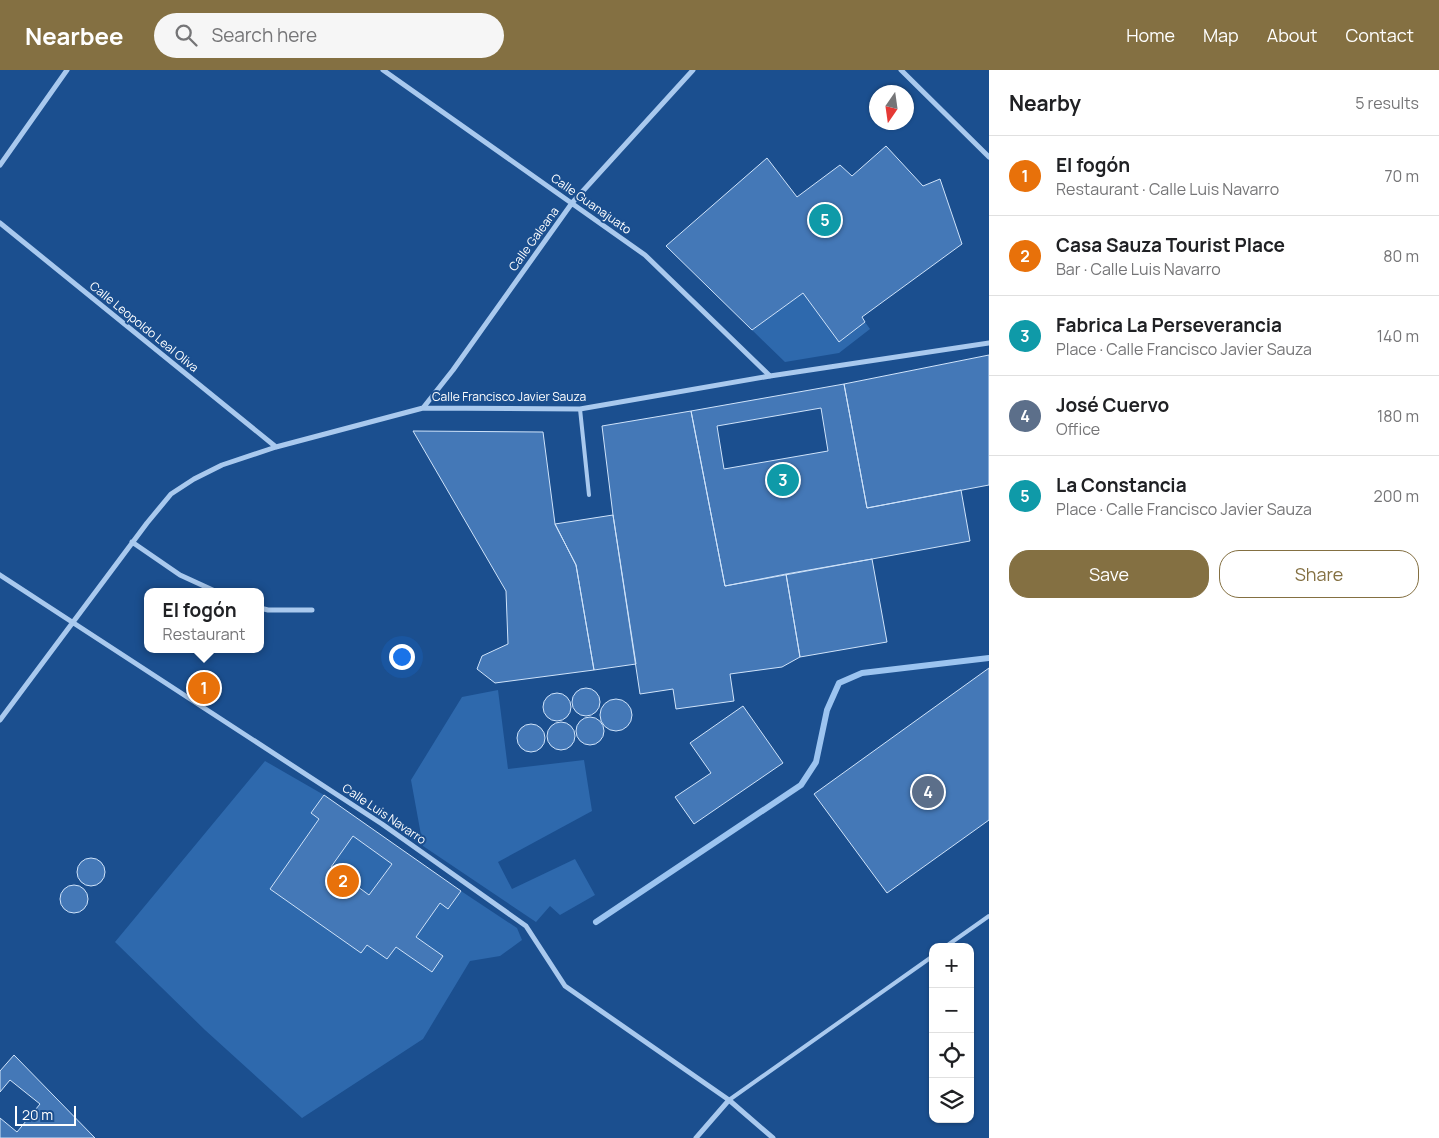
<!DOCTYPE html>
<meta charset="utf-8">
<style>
body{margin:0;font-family:Manrope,sans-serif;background:#f6f6f6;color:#202124}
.controls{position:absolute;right:15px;bottom:15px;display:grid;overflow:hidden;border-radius:10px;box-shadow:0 1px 4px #0004}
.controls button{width:45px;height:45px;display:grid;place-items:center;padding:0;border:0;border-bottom:1px solid #e0e0e0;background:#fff;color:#202124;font:25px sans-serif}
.compass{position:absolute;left:869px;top:15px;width:45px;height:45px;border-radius:50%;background:#fff;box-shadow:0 1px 4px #0004;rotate:193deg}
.scale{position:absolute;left:15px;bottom:12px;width:61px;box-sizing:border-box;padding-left:5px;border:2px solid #fff;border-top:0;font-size:14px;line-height:18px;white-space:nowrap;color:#fff;-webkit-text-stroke:4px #1b4f8f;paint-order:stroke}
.you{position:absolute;left:401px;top:586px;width:18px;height:18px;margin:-12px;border:4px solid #fff;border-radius:50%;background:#1a73e8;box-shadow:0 0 0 8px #1a73e833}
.badge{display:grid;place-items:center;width:32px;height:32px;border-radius:50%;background:#847042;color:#fff;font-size:16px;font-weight:700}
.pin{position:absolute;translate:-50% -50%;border:2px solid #fff;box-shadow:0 1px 5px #0006}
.popup{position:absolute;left:144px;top:518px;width:120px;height:65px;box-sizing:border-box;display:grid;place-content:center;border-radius:10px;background:#fff;filter:drop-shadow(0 1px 4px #0005);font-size:16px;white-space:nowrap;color:#757577}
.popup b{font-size:19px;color:#202124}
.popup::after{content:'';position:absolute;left:50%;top:100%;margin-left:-10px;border:10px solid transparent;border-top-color:#fff}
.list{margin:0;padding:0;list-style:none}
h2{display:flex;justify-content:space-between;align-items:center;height:65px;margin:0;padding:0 20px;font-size:21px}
h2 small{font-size:16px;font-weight:400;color:#757577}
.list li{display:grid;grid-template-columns:32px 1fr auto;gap:15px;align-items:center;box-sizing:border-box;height:80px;padding:0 20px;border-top:1px solid #e0e0e0}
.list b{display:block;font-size:19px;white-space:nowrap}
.list p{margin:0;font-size:16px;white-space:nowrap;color:#757577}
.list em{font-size:16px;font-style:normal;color:#757577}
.actions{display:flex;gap:10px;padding:15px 20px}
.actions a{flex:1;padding:11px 0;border:1px solid #847042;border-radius:20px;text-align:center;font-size:18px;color:#847042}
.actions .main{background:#847042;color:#fff}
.icon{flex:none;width:28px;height:28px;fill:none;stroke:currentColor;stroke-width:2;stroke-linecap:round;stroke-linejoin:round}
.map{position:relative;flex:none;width:989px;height:1068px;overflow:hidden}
header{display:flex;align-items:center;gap:30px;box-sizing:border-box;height:70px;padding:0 25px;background:#847042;color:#fff}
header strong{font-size:24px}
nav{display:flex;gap:28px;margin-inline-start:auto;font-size:18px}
.search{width:350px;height:45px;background:#f6f6f6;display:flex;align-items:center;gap:12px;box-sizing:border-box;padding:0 18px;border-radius:28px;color:#757577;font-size:19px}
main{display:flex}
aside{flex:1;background:#fff}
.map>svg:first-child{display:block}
.green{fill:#2e69ad}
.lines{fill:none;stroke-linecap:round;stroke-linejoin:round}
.stream{stroke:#9cc4f0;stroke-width:6}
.building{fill:#4478b7;stroke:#cfe3fa;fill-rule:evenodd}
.lane{stroke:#a9c9ee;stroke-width:4}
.street{stroke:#a9c9ee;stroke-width:5}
.labels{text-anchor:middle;stroke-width:4;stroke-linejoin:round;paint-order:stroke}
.street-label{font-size:12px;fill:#fff;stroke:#1b4f8f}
</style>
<header>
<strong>Nearbee</strong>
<div class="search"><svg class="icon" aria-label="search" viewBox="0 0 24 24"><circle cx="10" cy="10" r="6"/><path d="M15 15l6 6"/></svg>Search here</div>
<nav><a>Home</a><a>Map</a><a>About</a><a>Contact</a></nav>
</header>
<main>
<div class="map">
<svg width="989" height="1068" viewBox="0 0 989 1068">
<rect width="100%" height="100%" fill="#1b4f8f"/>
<path class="green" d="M803 223 839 272 865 252 870 259 839 283 785 292 752 260Z
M498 620 508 699 584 690 592 741 498 792 512 819 575 789 595 825 560 845 550 836 536 852 423 776 411 710 462 627Z
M265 691 324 725 311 743 319 749 270 819 361 882 367 875 387 889 396 877 432 901 443 886 416 867 440 833 449 838 461 821 517 858 522 870 500 886 470 891 423 969 302 1048 205 960 115 872Z
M353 766 392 794 369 825 331 797Z"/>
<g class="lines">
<path class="stream" d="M596 852 801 715 816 692 827 640 839 613 862 603 989 588"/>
</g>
<path class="building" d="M886 76 923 116 940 109 962 174 862 247 865 252 839 272 803 223 752 260 666 176 767 88 797 127 840 95 852 106Z
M989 285V415L867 438 844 314Z
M844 314 867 438 961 420 970 471 725 516 691 341ZM821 338 828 381 724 399 717 356Z
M691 341 725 516 786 504 800 587 782 597 730 604 734 631 676 639 673 619 640 624 613 445 602 356Z
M413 361 543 362 555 454 576 495 594 600 495 613 477 599 482 586 508 574 506 521Z
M613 445 636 594 594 600 576 495 555 454Z
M872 489 887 572 800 587 786 504Z
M989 598V750L887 823 814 724Z
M572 632a14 14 0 1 1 28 0a14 14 0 1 1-28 0Z
M543 637a14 14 0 1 1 28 0a14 14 0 1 1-28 0Z
M600 645a16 16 0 1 1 32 0a16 16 0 1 1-32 0Z
M743 636 783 693 694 754 675 727 711 703 690 673Z
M576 661a14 14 0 1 1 28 0a14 14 0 1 1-28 0Z
M547 666a14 14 0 1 1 28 0a14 14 0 1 1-28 0Z
M517 668a14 14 0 1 1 28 0a14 14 0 1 1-28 0Z
M324 725 461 821 448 839 440 833 416 867 443 886 432 902 396 877 387 889 367 875 361 883 270 819 319 749 311 743ZM353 766 392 794 369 825 331 797Z
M77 802a14 14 0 1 1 28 0a14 14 0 1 1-28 0Z
M60 829a14 14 0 1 1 28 0a14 14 0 1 1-28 0Z
M14 985 95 1068H0V1048L17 1062 40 1034 10 1010 0 1022V1001Z"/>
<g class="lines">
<path class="lane" d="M580 339 589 425
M945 877 989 846
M729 1030 933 886"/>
<path class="street" d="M383 0 645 185 770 306
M901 0 989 87
M0 95 67 0
M0 153 276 377
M423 338 453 300 572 133 693 0
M132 472 180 505 217 522
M0 505 382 754 526 856 565 916 729 1030 773 1068
M260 538 268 540H312
M0 650 147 453 171 424 194 409 222 395 276 377 423 338 580 339 770 306 989 273
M696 1068 729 1030"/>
</g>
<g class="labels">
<g class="street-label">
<text transform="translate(591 134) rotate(35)" y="4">Calle Guanajuato</text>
<text transform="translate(534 169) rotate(-54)" y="4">Calle Galeana</text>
<text transform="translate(144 257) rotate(39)" y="4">Calle Leopoldo Leal Oliva</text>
<text x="509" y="331">Calle Francisco Javier Sauza</text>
<text transform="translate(384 744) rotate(34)" y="4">Calle Luis Navarro</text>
</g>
</g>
</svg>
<div class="controls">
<button>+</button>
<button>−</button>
<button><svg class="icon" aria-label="locate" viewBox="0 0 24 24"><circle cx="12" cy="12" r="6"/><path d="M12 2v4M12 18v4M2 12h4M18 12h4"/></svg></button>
<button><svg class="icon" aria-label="layers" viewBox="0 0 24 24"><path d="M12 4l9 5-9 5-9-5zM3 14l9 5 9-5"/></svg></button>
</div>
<svg class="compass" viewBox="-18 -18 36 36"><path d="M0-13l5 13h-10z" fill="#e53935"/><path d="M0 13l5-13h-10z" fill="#757577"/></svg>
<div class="scale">20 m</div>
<div class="you"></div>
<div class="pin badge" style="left:204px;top:618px;background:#e8710a">1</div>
<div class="popup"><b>El fogón</b>Restaurant</div>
<div class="pin badge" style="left:343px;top:811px;background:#e8710a">2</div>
<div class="pin badge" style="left:783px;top:410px;background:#0f9aa8">3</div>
<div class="pin badge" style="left:928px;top:722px;background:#5c6f8a">4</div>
<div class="pin badge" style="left:825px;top:150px;background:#0f9aa8">5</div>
</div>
<aside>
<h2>Nearby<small>5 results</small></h2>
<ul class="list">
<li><span class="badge" style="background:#e8710a">1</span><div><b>El fogón</b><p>Restaurant · Calle Luis Navarro</p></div><em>70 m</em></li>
<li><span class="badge" style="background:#e8710a">2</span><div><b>Casa Sauza Tourist Place</b><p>Bar · Calle Luis Navarro</p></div><em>80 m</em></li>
<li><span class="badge" style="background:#0f9aa8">3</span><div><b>Fabrica La Perseverancia</b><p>Place · Calle Francisco Javier Sauza</p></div><em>140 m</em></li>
<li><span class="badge" style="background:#5c6f8a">4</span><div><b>José Cuervo</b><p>Office</p></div><em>180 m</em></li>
<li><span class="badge" style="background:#0f9aa8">5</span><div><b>La Constancia</b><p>Place · Calle Francisco Javier Sauza</p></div><em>200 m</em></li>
</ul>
<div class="actions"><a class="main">Save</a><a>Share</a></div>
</aside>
</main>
